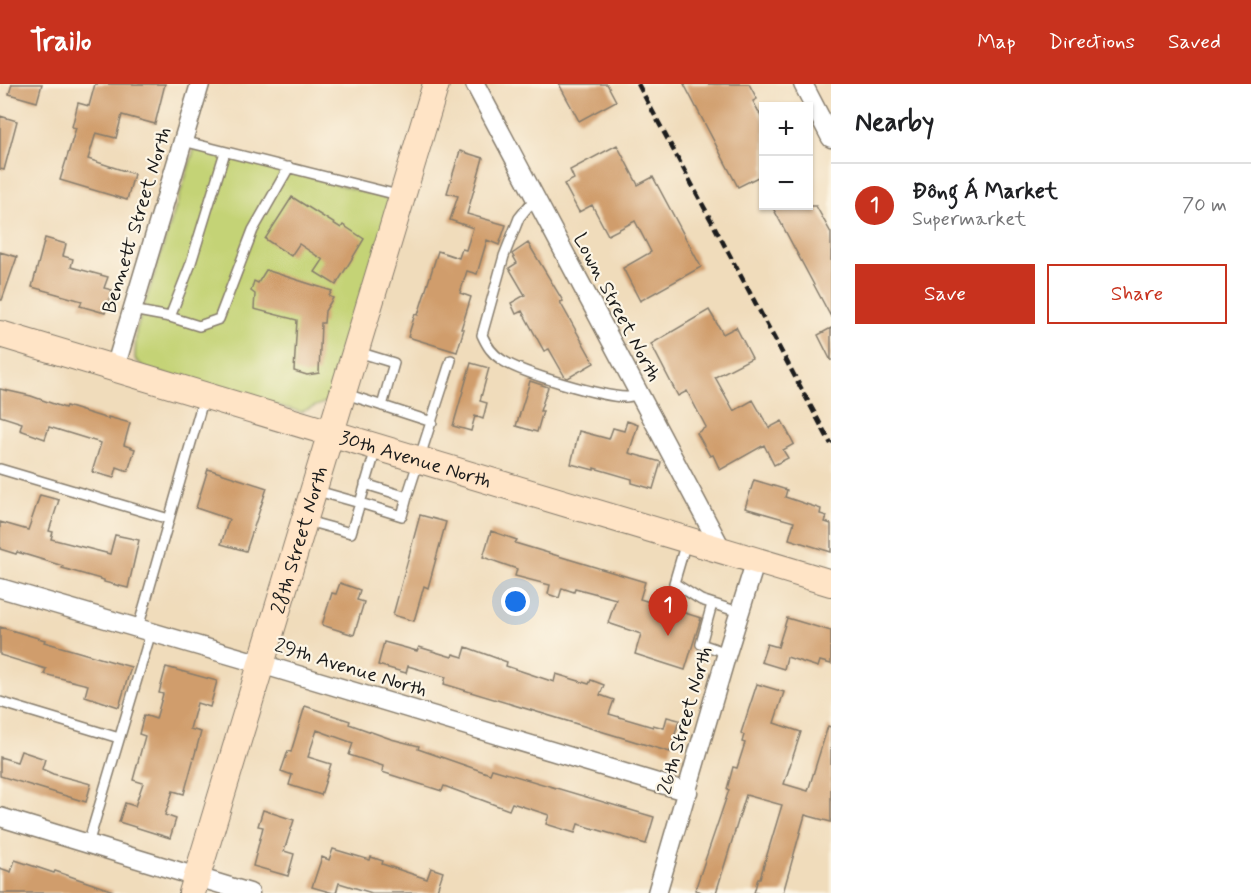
<!DOCTYPE html>
<meta charset="utf-8">
<style>
body{margin:0;font-family:Mynerve,sans-serif;background:#f6f6f6;color:#202124}
.controls{position:absolute;right:18px;top:18px;display:grid;overflow:hidden;border-radius:0px;box-shadow:0 2px 4px #0004}
.controls button{width:54px;height:54px;display:grid;place-items:center;padding:0;border:0;border-bottom:2px solid #e0e0e0;background:#fff;color:#202124;font:30px sans-serif}
.you{position:absolute;left:516px;top:518px;width:21px;height:21px;margin:-15px;border:4px solid #fff;border-radius:50%;background:#1a73e8;box-shadow:0 0 0 9px #1a73e833}
.badge{display:grid;place-items:center;width:39px;height:39px;border-radius:50%;background:#c8321e;color:#fff;font-size:20px;font-weight:700}
.pin{position:absolute;translate:-50% -50px;filter:drop-shadow(0 2px 3px #0008)}
.pin::after{content:'';position:absolute;top:32px;width:21px;height:18px;background:inherit;clip-path:polygon(0 0,100% 0,50% 100%)}
.list{margin:0;padding:0;list-style:none}
h2{display:flex;justify-content:space-between;align-items:center;height:78px;margin:0;padding:0 24px;font-size:26px}
h2 small{font-size:20px;font-weight:400;color:#757577}
.list li{display:grid;grid-template-columns:39px 1fr auto;gap:18px;align-items:center;box-sizing:border-box;height:84px;padding:0 24px;border-top:2px solid #e0e0e0}
.list b{display:block;font-size:22px;white-space:nowrap}
.list p{margin:0;font-size:20px;white-space:nowrap;color:#757577}
.list em{font-size:20px;font-style:normal;color:#757577}
.actions{display:flex;gap:12px;padding:18px 24px}
.actions a{flex:1;padding:14px 0;border:2px solid #c8321e;border-radius:0px;text-align:center;font-size:21px;color:#c8321e}
.actions .main{background:#c8321e;color:#fff}
.map{position:relative;flex:none;width:831px;height:809px;overflow:hidden}
header{display:flex;align-items:center;gap:36px;box-sizing:border-box;height:84px;padding:0 30px;background:#c8321e;color:#fff}
header strong{font-size:28px}
nav{display:flex;gap:33px;margin-inline-start:auto;font-size:21px}
main{display:flex}
aside{flex:1;background:#fff}
.map>svg:first-child{display:block}
.green{fill:#c4d376;stroke:#707849;stroke-width:1.5}
.building{fill:#d09d6c}
.lines{fill:none;stroke-linecap:round;stroke-linejoin:round}
.lane-casing{stroke:#867c6c;stroke-width:12}
.street-casing{stroke:#867c6c;stroke-width:21}
.secondary-casing{stroke:#867c6c;stroke-width:28}
.lane{stroke:#fff;stroke-width:9}
.street{stroke:#fff;stroke-width:18}
.secondary{stroke:#ffe4c6;stroke-width:26}
.rail{stroke:#1c1c1c;stroke-width:4.5;stroke-dasharray:9 4.5;stroke-linecap:butt}
.labels{text-anchor:middle;stroke-width:4.5;stroke-linejoin:round;paint-order:stroke}
.street-label{font-size:20px;fill:#1c1c1c;stroke:#fcf5e5}
</style>
<header>
<strong>Trailo</strong>
<nav><a>Map</a><a>Directions</a><a>Saved</a></nav>
</header>
<main>
<div class="map">
<svg width="831" height="809" viewBox="0 0 831 809">
<rect width="100%" height="100%" fill="#fcf5e5"/>
<filter id="ink" filterUnits="userSpaceOnUse"><feTurbulence type="fractalNoise" baseFrequency=".0167" numOctaves="2"/><feDisplacementMap in="SourceGraphic" scale="12" xChannelSelector="R" yChannelSelector="G"/><feConvolveMatrix kernelMatrix="1 2 1 2 8 2 1 2 1" color-interpolation-filters="sRGB"/></filter>
<filter id="wash" filterUnits="userSpaceOnUse"><feTurbulence type="fractalNoise" baseFrequency=".008" numOctaves="4" result="noise"/><feDisplacementMap in="SourceGraphic" scale="24" xChannelSelector="R" yChannelSelector="G"/><feGaussianBlur stdDeviation="1.35" result="paint"/><feColorMatrix in="noise" values="0 0 0 0 0 0 0 0 0 0 0 0 0 0 0 0 0 1.4 0 .05"/><feComposite in="paint" operator="in"/></filter>
<g filter="url(#wash)">
<rect width="100%" height="100%" fill="#f0dcbb"/>
<path class="green" d="M196 60 395 117 331 316 301 328 146 285 135 275 136 247Z"/>
<g id="blocks">
<path class="building" d="M12 0H42L37 18 9 10Z
M95 0H165L155 40 122 31 116 54 96 49 88 75 134 90 127 116 60 96 76 44 72 43 78 19 89 22Z
M559 0H607L616 17 579 37Z
M684 0H749L757 15 753 17 764 38V90L738 103Z
M0 32 17 37 4 86 0 85Z
M617 61 638 101 653 93 701 183 640 217 623 184 651 168 635 137 608 151 592 121 579 128 564 100 574 95 570 86Z
M460 67 483 74 467 130 506 141 499 161 487 156 477 190 467 187 460 209 471 213 461 245H464L457 268 408 253 415 230 418 231 438 167 459 174 462 165 466 166 473 144 450 136 458 112 447 109Z
M292 113 341 144 343 141 364 155 336 201 315 188 323 176 299 160 291 172 265 155Z
M772 122H816L831 149V233Z
M45 154 66 160 63 172 73 175 71 183 108 193 104 204 112 206 105 229 80 222 82 217 32 203Z
M528 159 563 217 560 218 594 279 568 294 565 293 549 265 544 267 522 227 516 230 511 219 525 211 509 184 517 179 512 170Z
M0 168 17 173 2 216H0Z
M266 186 332 207 329 212 333 214 325 227 324 239H321L319 289 307 291 294 287 297 236 254 225 255 210 251 207 254 197 258 199Z
M709 226 723 250 736 243 752 274 715 293 734 327 753 316 769 344 782 337 794 360 783 366 788 374 774 381 764 361 720 386 713 371 710 372 697 349 706 343 687 307 678 312 651 260Z
M831 244V277L818 251Z
M471 279 489 284 480 317 487 319 483 335 475 332 471 347 453 342Z
M530 297 548 303 540 327H543L537 348 516 342Z
M0 305 31 312 65 324 66 322 108 335V333L130 339 124 361 135 365 128 387 117 383 114 394 92 388 101 359 49 343 45 355 20 346 22 339 0 332Z
M627 337 638 341 629 369 661 378 653 405 632 399V395L594 384V386L571 380 579 347 609 355 613 344 624 347Z
M208 385 267 404 246 467 221 460 229 435 196 424Z
M754 396 787 406 785 413 821 425 820 430 827 432 825 438 831 440V468L789 455 794 438 745 424Z
M40 411 59 416 49 447 53 448 51 455 110 470 115 451 139 456 128 504 104 498V496L62 484 63 482 17 468 16 470 0 465V438L28 446Z
M420 431 446 438 428 504 424 502 414 537 393 531Z
M491 447 517 456 515 459 645 498 640 515 701 534 685 586 635 570 641 550 608 539 616 515 575 504 574 508 562 504 559 514 548 510 550 501 515 492 517 485 483 473Z
M340 499 360 506 357 516 364 518 354 551 322 541 332 509 336 510Z
M787 534 831 547V580L820 577 818 583 787 573 784 585 761 578 767 560 778 563Z
M0 543 45 556 44 558 131 583 119 623 85 612 88 601 44 590 46 585 0 571Z
M384 558 417 567 419 563 452 573 453 570 463 573 466 563 507 578 506 582 554 598 556 590 589 600 591 596 604 601 600 611 614 616 609 630 653 643V641L664 644 667 633 679 636 670 668 444 600 446 593 408 582 406 589 378 581Z
M166 583 217 597 210 623 197 619 190 645 201 648 184 710 173 707 165 731 176 735 170 754 119 738 125 719 135 722 143 699 133 696 145 652 139 650 144 631 156 635 163 610 159 609Z
M757 600 784 608 774 639 801 648 784 700 808 707 828 642 831 643V738L805 731 783 809H754L758 794H760L782 721 746 711 716 809H703L695 806 729 706 727 705 733 683 737 684 745 659 742 658 744 651 741 649Z
M305 622 350 637 349 640 391 655 419 662 418 665 490 690 492 685 654 733 646 760 578 740 575 749 546 740 549 731 512 719 509 726 444 702 442 707 382 688 383 682 349 671 353 659 317 646 308 673 331 680 321 711 289 701 292 691 281 687 288 667 291 668Z
M21 667 45 675 42 685 53 690 91 700 86 718 0 692V673L17 678Z
M263 726 294 736 284 767 294 770 288 792 253 782 263 743 258 742Z
M333 765 370 776 371 773 383 777 382 780 427 795 431 784 443 788 436 809H372L339 799 336 809H333L312 803 322 773 329 776Z
M15 776 54 789 55 787 113 807 112 809H0V784L11 788Z"/>
</g>
</g>
<g filter="url(#ink)">
<use href="#blocks" fill-opacity="0" stroke="#867c6c" stroke-width="1.5"/>
<g class="lines">
<defs>
<path id="lane" d="M183 57 402 112
M535 114 519 134 504 172 482 251C487 262 492 270 502 276 521 289 602 313 626 313 630 313 635 311 639 310
M132 226 170 233 190 182 225 68
M170 233 199 242 219 235 253 146 289 83
M358 268 394 279 382 322
M346 310 432 338
M376 365 360 419 402 432 407 413
M0 385 169 435
M365 400 407 413 451 276
M307 437 351 449 360 419 314 406
M686 458 674 499 701 516 739 528
M712 520 701 560 727 569
M138 544 204 313
M0 618 119 654
M88 760 151 548"/>
<path id="street" d="M475 0 722 466
M803 0 831 54
M115 284 200 0
M0 504 261 580 688 708
M0 733 250 809
M657 809 727 569 756 476"/>
<g id="secondary">
<path id="s1" d="M0 250 831 499"/>
<path id="s2" d="M192 809 436 0"/>
</g>
</defs>
<use href="#lane" class="lane-casing"/>
<use href="#street" class="street-casing"/>
<use href="#secondary" class="secondary-casing"/>
<use href="#lane" class="lane"/>
<use href="#street" class="street"/>
<use href="#secondary" class="secondary"/>
<path class="rail" d="M638 0 831 360"/>
</g>
</g>
<g class="labels">
<g class="street-label">
<text transform="translate(136 136) rotate(-73)" y="7">Bennett Street North</text>
<text transform="translate(618 223) rotate(62)" y="7">Lown Street North</text>
<text dy="7" stroke="none"><textPath href="#s1" startOffset="434">30th Avenue North</textPath></text>
<text dy="7" stroke="none"><textPath href="#s2" startOffset="369">28th Street North</textPath></text>
<text transform="translate(351 583) rotate(17)" y="7">29th Avenue North</text>
<text transform="translate(684 636) rotate(-74)" y="7">26th Street North</text>
</g>
</g>
</svg>
<div class="controls">
<button>+</button>
<button>−</button>
</div>
<div class="you"></div>
<div class="pin badge" style="left:668px;top:552px">1</div>
</div>
<aside>
<h2>Nearby<small></small></h2>
<ul class="list">
<li><span class="badge">1</span><div><b>Đông Á Market</b><p>Supermarket</p></div><em>70 m</em></li>
</ul>
<div class="actions"><a class="main">Save</a><a>Share</a></div>
</aside>
</main>
